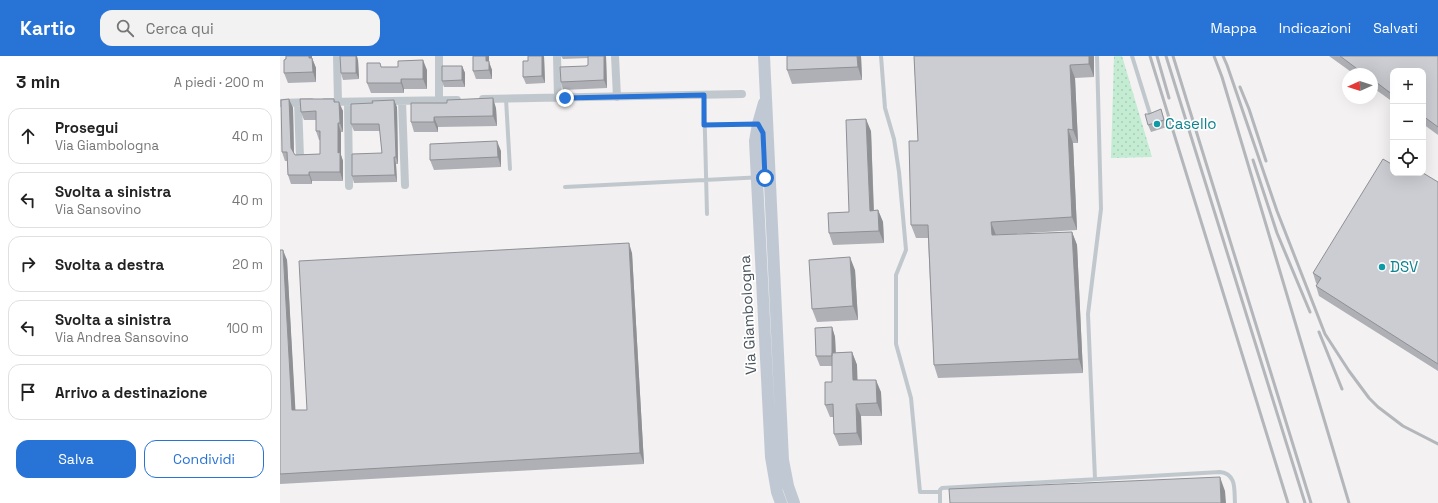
<!DOCTYPE html>
<html lang="it">
<meta charset="utf-8">
<style>
body{margin:0;font-family:"Space Grotesk",sans-serif;background:#f2f2f2;color:#222}
.controls{position:absolute;right:12px;top:12px;display:grid;overflow:hidden;border-radius:8px;box-shadow:0 4px 16px #0002}
.controls button{width:36px;height:36px;display:grid;place-items:center;padding:0;border:0;border-bottom:1px solid #e0e0e0;background:#fff;color:#222;font:20px sans-serif}
.compass{position:absolute;left:1062px;top:12px;width:36px;height:36px;border-radius:50%;background:#fff;box-shadow:0 4px 16px #0002;rotate:267deg}
.stop{position:absolute;width:12px;height:12px;margin:-9px;border:3px solid #2873d6;border-radius:50%;background:#fff}
.stop.end{background:#2873d6;border-color:#fff;box-shadow:0 1px 4px #0008}
.list{margin:0;padding:0;list-style:none}
h2{display:flex;justify-content:space-between;align-items:center;height:52px;margin:0;padding:0 16px;font-size:17px}
h2 small{font-size:13px;font-weight:400;color:#767676}
.list li{display:grid;grid-template-columns:26px 1fr auto;gap:12px;align-items:center;box-sizing:border-box;height:56px;margin:0 8px 8px;padding:0 8px;border:1px solid #e0e0e0;border-radius:12px}
.list b{display:block;font-size:15px;white-space:nowrap}
.list p{margin:0;font-size:13px;white-space:nowrap;color:#767676}
.list em{font-size:13px;font-style:normal;color:#767676}
.actions{display:flex;gap:8px;padding:12px 16px}
.actions a{flex:1;padding:9px 0;border:1px solid #2873d6;border-radius:12px;text-align:center;font-size:14px;color:#2873d6}
.actions .main{background:#2873d6;color:#fff}
.icon{flex:none;width:22px;height:22px;fill:none;stroke:currentColor;stroke-width:2;stroke-linecap:round;stroke-linejoin:round}
.map{position:relative;flex:none;width:1158px;height:447px;overflow:hidden}
header{display:flex;align-items:center;gap:24px;box-sizing:border-box;height:56px;padding:0 20px;background:#2873d6;color:#fff}
header strong{font-size:19px}
nav{display:flex;gap:22px;margin-inline-start:auto;font-size:14px}
.search{width:280px;height:36px;background:#f2f2f2;display:flex;align-items:center;gap:10px;box-sizing:border-box;padding:0 14px;border-radius:12px;color:#767676;font-size:15px}
main{display:flex}
aside{flex:1;background:#fff}
.map>svg:first-child{display:block}
.park{fill:url(#park-dots)}
.lines{fill:none;stroke-linecap:round;stroke-linejoin:round}
.lane{stroke:#c0c8ce;stroke-width:4}
.street{stroke:#c0c8ce;stroke-width:8}
.secondary{stroke:#c0c9d3;stroke-width:12}
.rail{stroke:#b3b6ba;stroke-width:3}
.wall{fill:#afb0b5}
.shaded-wall{fill:#8e9094}
.building{fill:#cbcdd3;stroke:#8e9094}
.route{stroke:#2873d6;stroke-width:5}
.culture-dot{fill:#0f9aa8;stroke:#fff;stroke-width:1.5}
.labels{text-anchor:middle;stroke-width:3.5;stroke-linejoin:round;paint-order:stroke}
.culture-label{font-size:15px;fill:#0d838f;stroke:#fff;text-anchor:start}
.street-label{font-size:15px;fill:#4a545d;stroke:#fff}
</style>
<header>
<strong>Kartio</strong>
<div class="search"><svg class="icon" aria-label="search" viewBox="0 0 24 24"><circle cx="10" cy="10" r="6"/><path d="M15 15l6 6"/></svg>Cerca qui</div>
<nav><a>Mappa</a><a>Indicazioni</a><a>Salvati</a></nav>
</header>
<main>
<aside>
<h2>3 min<small>A piedi · 200 m</small></h2>
<ul class="list">
<li><svg class="icon" aria-label="ahead" viewBox="0 0 24 24"><path d="M12 20V5M6 11l6-6 6 6"/></svg><div><b>Prosegui</b><p>Via Giambologna</p></div><em>40 m</em></li>
<li><svg class="icon" aria-label="left" viewBox="0 0 24 24"><path d="M17 20v-9H6M10 6l-5 5 5 5"/></svg><div><b>Svolta a sinistra</b><p>Via Sansovino</p></div><em>40 m</em></li>
<li><svg class="icon" aria-label="right" viewBox="0 0 24 24"><path d="M7 20v-9h11M14 6l5 5-5 5"/></svg><div><b>Svolta a destra</b></div><em>20 m</em></li>
<li><svg class="icon" aria-label="left" viewBox="0 0 24 24"><path d="M17 20v-9H6M10 6l-5 5 5 5"/></svg><div><b>Svolta a sinistra</b><p>Via Andrea Sansovino</p></div><em>100 m</em></li>
<li><svg class="icon" aria-label="arrive" viewBox="0 0 24 24"><path d="M6 21V4h12l-3 4 3 4H6"/></svg><div><b>Arrivo a destinazione</b></div></li>
</ul>
<div class="actions"><a class="main">Salva</a><a>Condividi</a></div>
</aside>
<div class="map">
<svg width="1158" height="447" viewBox="0 0 1158 447">
<defs>
<pattern id="park-dots" width="8" height="8" patternUnits="userSpaceOnUse"><rect width="8" height="8" fill="#c3ecd3"/><path d="M2 2h.1M6 6h.1" fill="none" stroke="#a9ccb8" stroke-width="1.8" stroke-linecap="round"/></pattern>
</defs>
<rect width="100%" height="100%" fill="#f3f1f1"/>
<path class="park" d="M834 0H842L872 101 831 102Z"/>
<g class="lines">
<path class="lane" d="M601 0 605 52 614 83 619 116 626 194 616 219V288L631 342 640 436H659
M852 0 871 61
M424 39 427 158
M226 43 230 113
M424 69 476 68
M285 131 485 121
M815 423 808 258 821 153 817 0
M660 447V434L662 432 940 416C957 418 954 434 955 447"/>
<path class="street" d="M57 0 58 46
M159 0V44
M277 0 278 42
M335 0 337 41
M203 43 462 38
M122 45 125 129
M45 46 177 44
M68 46 69 130
M0 47 31 46
M18 47 20 101"/>
<path class="secondary" d="M484 0 503 404 508 430 514 447
M484 47 478 68 475 85 491 401 497 436 501 447"/>
<path class="rail" d="M870 0 1008 447
M877 0 889 42
M886 0 1025 447
M893 0 1031 447
M934 0 942 21 1069 447
M943 0 947 9 997 155 1045 278 1069 315 1089 342 1098 351 1123 370 1158 388
M960 31 969 53 986 105
M973 104 997 177 1030 256
M1039 276 1062 333"/>
</g>
<path class="wall" d="M6 0H32V2L36 12V26L8 27 4 17Z
M248 0H264L265 27 246 28 243 21 248 5Z
M281 0H326L327 32 283 34 281 26 308 9V2L283 3Z
M507 0H581L582 24 512 28 507 14Z
M634 0H814V21L795 22 798 87H793L797 174 716 179 792 176 797 189 803 317 658 322 654 309 648 182H636L631 169 638 85Z
M1049 0H1158V79L1143 68V15H1113V46L1092 31V18H1074Z
M209 1V6L212 14V23H196L193 15Z
M78 4 79 23 63 24 61 17Z
M182 10 185 17V31H164L162 25Z
M102 11 147 14V33H124V37H91L87 27Z
M9 43 13 52 14 98 15 99 40 98V84H39L36 75V64H24L21 56 54 43 56 46 63 55V76H61V99L63 105V125H32V128H11L8 119 7 105H5L2 96Z
M131 47 216 52 217 70 158 71V76H134L131 66Z
M117 51 118 108H116L117 126 74 127 72 120 102 97 100 75H74L71 68Z
M881 53 887 71 871 76 868 69 869 58Z
M591 75 594 154H598L603 166 604 187 553 189 549 177 569 156Z
M221 95V111L154 114 150 104Z
M1113 109 1158 126V315L1039 240 1036 230 1037 228 1036 227 1033 217Z
M0 194 7 204 15 354H27L352 197 364 408 0 428Z
M575 214 578 264 537 266 532 253Z
M552 271 555 281 556 297 572 296 577 309V324L601 336 602 360H581L582 389 559 390 554 378V361H550L545 349 552 326V310H540L536 300Z"/>
<path class="shaded-wall" d="M29 0H32V12L29 2Z
M76 0H77L78 4 79 23 76 17Z
M206 0H209V6L212 14V23L206 5Z
M262 0H264L265 27 262 20Z
M324 0H326L327 32 324 24Z
M577 0H581L582 24 578 11Z
M809 0H814V21L809 8Z
M32 2 36 12V26L33 16Z
M143 4 147 14V33L143 23Z
M790 9 795 22 798 87 793 74Z
M182 10 185 17V31L182 24Z
M121 23 124 33V37L121 27Z
M213 42 216 52 217 70 213 60Z
M9 43 13 52 14 101 11 92Z
M114 44 117 51 118 108 116 101Z
M59 46 63 55V76L60 67Z
M154 61 158 71V76L154 66Z
M586 63 591 75 594 166 590 155Z
M58 67 61 76V99L63 105V125L60 116 58 97Z
M788 73 793 87 797 174 792 161Z
M217 85 221 95V111L218 101Z
M114 101 116 108 117 126 115 119Z
M29 116 32 125V128L29 119Z
M598 154 603 166 604 187 599 175Z
M711 166 716 179H712Z
M792 176 797 189 803 317 799 303Z
M349 187 352 197 364 408 360 397Z
M3 194 7 204 16 364 12 354Z
M570 201 575 214 578 264 573 250Z
M552 271 555 281 556 310 552 300Z
M572 296 577 309 578 337 573 324Z
M596 324 601 336 602 360 597 347Z
M576 348 581 360 582 389 577 377Z
M940 421 945 435 946 447H941Z"/>
<path class="building" d="M6 0H29V2H32L33 16 4 17V4L6 3Z
M60 0H76V17H61Z
M193 0H206V5H209V14L193 15Z
M248 0H262V20L243 21V5H248Z
M308 0H324V24L281 26 280 11 306 10 308 9Z
M507 0H577L578 11 507 14Z
M634 0H809V8L790 9 793 74 788 73 792 161 711 166 712 179 792 176 799 303 654 309 648 169H631L629 85H638Z
M1060 0H1158V71L1143 60V15H1113V39L1092 23V18H1084Z
M143 4V23H121V27H87V7H100L101 11H118V5Z
M162 10H182V24L162 25Z
M213 42V60L154 61V66H131V47H167V44Z
M9 43 11 92 15 99 40 98V75H36V55L21 56 20 43H54V46H59L60 67H58V97L60 96V116H29V119H8L7 96H2L1 44Z
M114 44 116 101H114L115 119 72 120V98L102 97 99 68H71V48L93 47 92 45Z
M881 53 884 64 868 69 865 58H869Z
M586 63 590 155 598 154 599 175 549 177 548 157 569 156 566 64Z
M217 85 218 101 150 104V88Z
M1103 103 1113 109V117H1143L1158 126V308L1036 230 1041 222 1033 217Z
M349 187 360 397 0 418V194H3L12 354H27L19 205Z
M570 201 573 250 532 253 529 204Z
M552 271V300H536L535 272Z
M572 296 573 324H596L597 347 576 348 577 377 554 378 553 348 545 349V326H552V297Z
M940 421 941 447H670L669 433Z"/>
<g class="lines">
<path class="route" d="M285 42 424 39V69L478 68 483 77 485 122"/>
</g>
<g class="culture-dot">
<circle cx="877" cy="68" r="4"/>
<circle cx="1102" cy="211" r="4"/>
</g>
<g class="labels">
<g class="culture-label">
<text x="885" y="73">Casello</text>
<text x="1110" y="216">DSV</text>
</g>
<g class="street-label">
<text transform="translate(468 259) rotate(-93)" y="5">Via Giambologna</text>
</g>
</g>
</svg>
<div class="controls">
<button>+</button>
<button>−</button>
<button><svg class="icon" aria-label="locate" viewBox="0 0 24 24"><circle cx="12" cy="12" r="6"/><path d="M12 2v4M12 18v4M2 12h4M18 12h4"/></svg></button>
</div>
<svg class="compass" viewBox="-18 -18 36 36"><path d="M0-13l5 13h-10z" fill="#e53935"/><path d="M0 13l5-13h-10z" fill="#767676"/></svg>
<div class="stop" style="left:485px;top:122px"></div>
<div class="stop end" style="left:285px;top:42px"></div>
</div>
</main>
